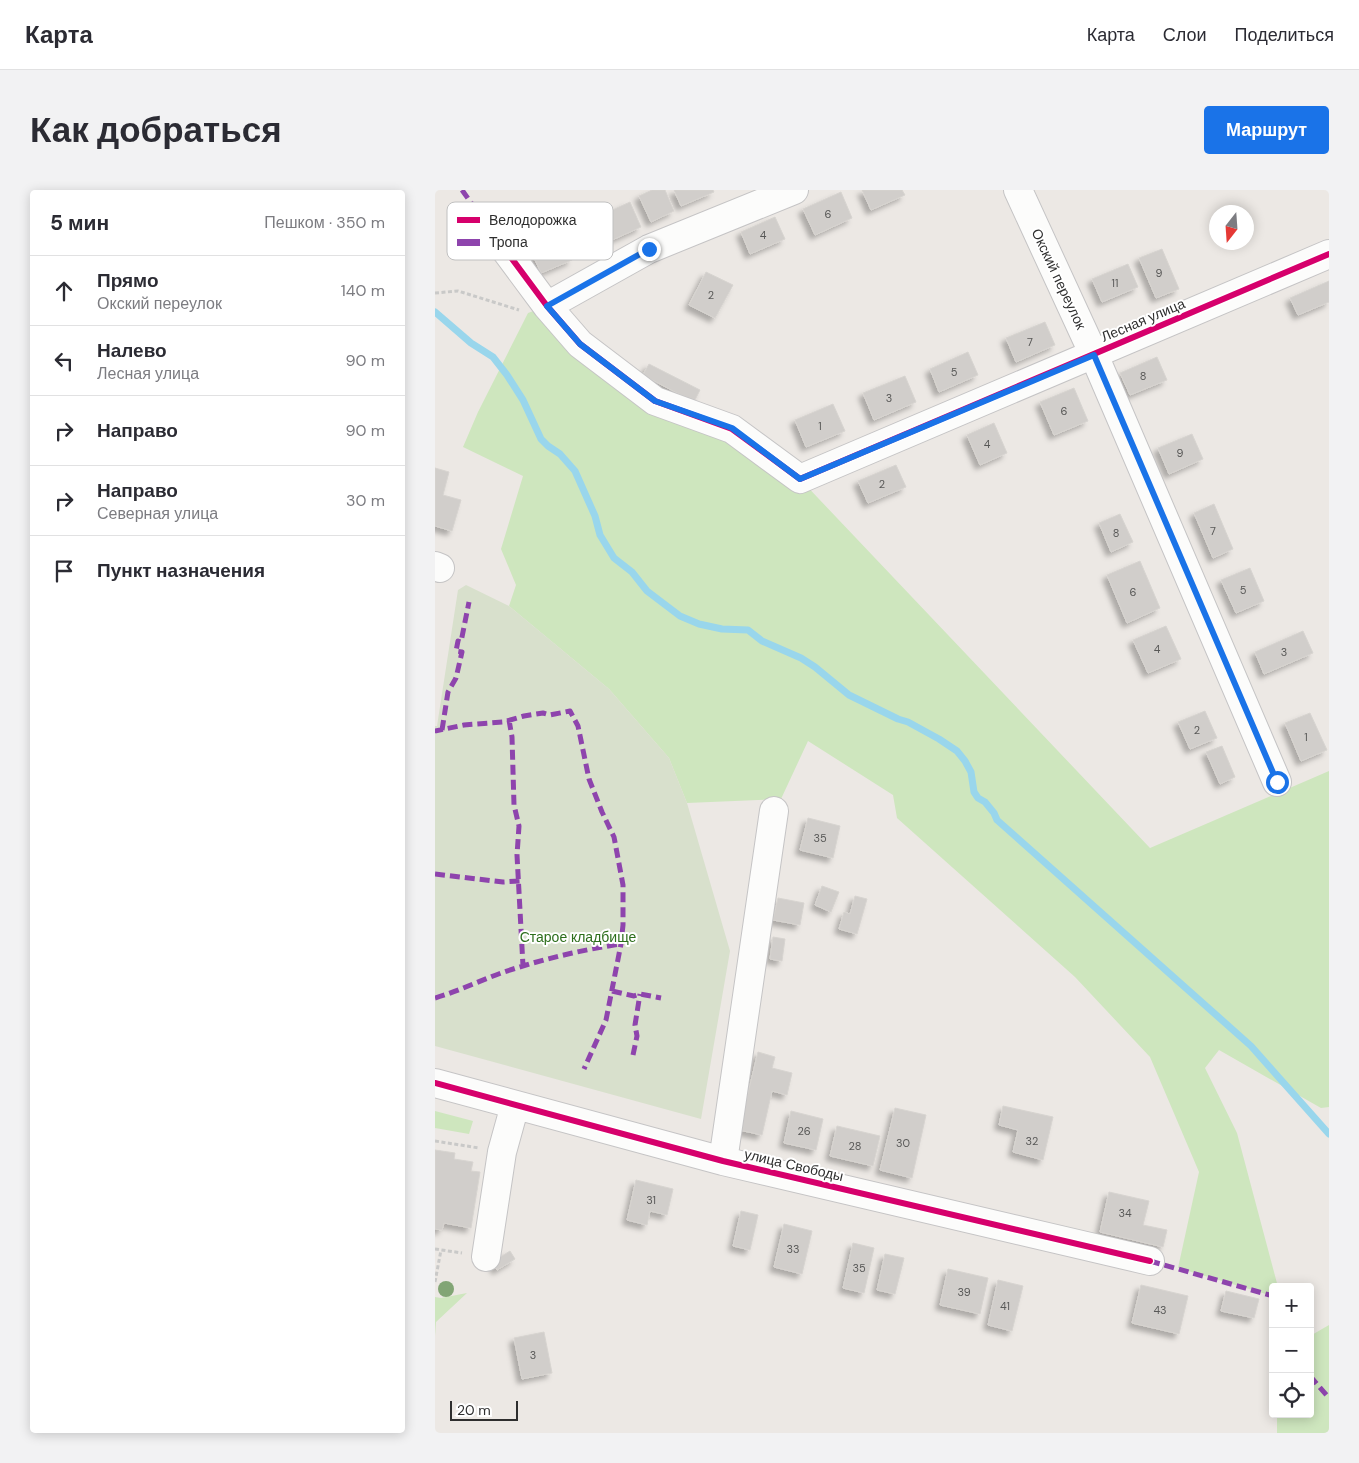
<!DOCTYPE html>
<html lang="ru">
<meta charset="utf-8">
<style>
body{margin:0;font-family:"DM Sans",sans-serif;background:#f2f2f3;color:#2b2b33}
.controls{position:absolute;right:15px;bottom:15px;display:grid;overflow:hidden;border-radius:5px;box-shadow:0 2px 12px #0003}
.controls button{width:45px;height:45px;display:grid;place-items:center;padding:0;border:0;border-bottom:1px solid #e1e1e2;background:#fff;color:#2b2b33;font:25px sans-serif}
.compass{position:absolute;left:774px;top:15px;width:45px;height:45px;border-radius:50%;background:#fff;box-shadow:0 2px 12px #0003;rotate:197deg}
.scale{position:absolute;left:15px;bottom:12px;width:68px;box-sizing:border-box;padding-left:5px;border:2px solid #2e2e2e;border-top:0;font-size:14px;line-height:18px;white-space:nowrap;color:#2e2e2e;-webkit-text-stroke:4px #fff;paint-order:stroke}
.stop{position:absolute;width:15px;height:15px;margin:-11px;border:4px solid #1a73e8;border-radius:50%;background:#fff}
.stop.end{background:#1a73e8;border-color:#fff;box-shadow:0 1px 5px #0008}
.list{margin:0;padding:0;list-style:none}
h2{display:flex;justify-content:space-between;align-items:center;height:65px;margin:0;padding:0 20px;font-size:21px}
h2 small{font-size:16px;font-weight:400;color:#7c7c81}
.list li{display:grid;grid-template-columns:32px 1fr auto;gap:15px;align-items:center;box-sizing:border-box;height:70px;padding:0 20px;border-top:1px solid #e1e1e2}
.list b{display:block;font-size:19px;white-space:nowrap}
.list p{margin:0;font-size:16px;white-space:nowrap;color:#7c7c81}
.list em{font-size:16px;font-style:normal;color:#7c7c81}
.icon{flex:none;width:28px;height:28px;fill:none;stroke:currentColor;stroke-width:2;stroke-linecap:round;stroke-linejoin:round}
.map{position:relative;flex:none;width:894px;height:1243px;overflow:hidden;border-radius:5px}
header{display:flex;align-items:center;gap:30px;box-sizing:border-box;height:70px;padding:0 25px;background:#fff;border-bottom:1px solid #e1e1e2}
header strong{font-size:24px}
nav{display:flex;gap:28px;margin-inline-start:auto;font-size:18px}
.intro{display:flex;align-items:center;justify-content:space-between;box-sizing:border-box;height:120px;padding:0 30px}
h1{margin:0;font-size:35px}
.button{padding:12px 22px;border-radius:5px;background:#1a73e8;color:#fff;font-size:18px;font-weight:700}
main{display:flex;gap:30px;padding:0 30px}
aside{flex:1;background:#fff;border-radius:5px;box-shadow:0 2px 12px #0003}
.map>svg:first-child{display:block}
.green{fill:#cee6be}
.cemetery{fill:#d8e0cc}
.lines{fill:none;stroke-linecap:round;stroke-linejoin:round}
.stream{stroke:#99d6ec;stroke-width:7}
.building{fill:#d1cecb;stroke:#d7d4d0;filter:url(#shadow)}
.minor-casing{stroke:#c5c4c5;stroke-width:30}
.path{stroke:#c9c9c8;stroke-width:3;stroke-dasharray:4 2.5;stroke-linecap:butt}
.minor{stroke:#fcfcfb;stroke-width:28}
.quiet{stroke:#8e44ad;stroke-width:5;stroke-dasharray:10 5;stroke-linecap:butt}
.cycleway-casing{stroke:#fff;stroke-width:9}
.cycleway{stroke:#d6006c;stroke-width:6}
.tree{fill:#82a575}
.route{stroke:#1a73e8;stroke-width:6}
.labels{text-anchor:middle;stroke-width:4;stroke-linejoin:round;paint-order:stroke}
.number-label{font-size:11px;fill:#585857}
.street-label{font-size:14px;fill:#2e2e2e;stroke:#fff}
.park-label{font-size:14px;fill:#2c6e1b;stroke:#fff}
.key{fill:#fff;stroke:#c0c0c0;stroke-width:1}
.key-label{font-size:14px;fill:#2e2e2e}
</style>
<header>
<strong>Карта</strong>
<nav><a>Карта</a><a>Слои</a><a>Поделиться</a></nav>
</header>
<div class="intro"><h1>Как добраться</h1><a class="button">Маршрут</a></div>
<main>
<aside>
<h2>5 мин<small>Пешком · 350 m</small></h2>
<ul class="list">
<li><svg class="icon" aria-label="ahead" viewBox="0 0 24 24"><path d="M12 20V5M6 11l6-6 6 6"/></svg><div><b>Прямо</b><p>Окский переулок</p></div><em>140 m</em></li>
<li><svg class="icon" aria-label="left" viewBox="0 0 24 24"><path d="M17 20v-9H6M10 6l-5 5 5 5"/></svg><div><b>Налево</b><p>Лесная улица</p></div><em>90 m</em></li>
<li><svg class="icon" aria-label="right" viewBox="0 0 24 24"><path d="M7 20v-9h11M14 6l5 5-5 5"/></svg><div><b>Направо</b></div><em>90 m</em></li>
<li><svg class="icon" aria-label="right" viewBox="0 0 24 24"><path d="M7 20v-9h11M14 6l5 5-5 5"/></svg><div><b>Направо</b><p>Северная улица</p></div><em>30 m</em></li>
<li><svg class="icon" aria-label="arrive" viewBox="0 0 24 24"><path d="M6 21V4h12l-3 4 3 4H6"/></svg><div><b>Пункт назначения</b></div></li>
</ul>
</aside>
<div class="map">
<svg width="894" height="1243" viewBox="0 0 894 1243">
<defs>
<filter id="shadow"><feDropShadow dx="-4.5" dy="4.5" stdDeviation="2.5" flood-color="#0004"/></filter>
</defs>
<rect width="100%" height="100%" fill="#ece8e4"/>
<path class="green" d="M112 116 145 154 365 289 715 658 894 581V917L886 918 784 860 770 878 802 943 843 1097H838V1106L743 1078 764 982 715 867 640 787 462 628 458 605 373 551 346 609 252 613 234 568 174 499 74 416 81 395 66 359 88 286 28 257 43 222 93 123Z
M0 921 38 931 34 944 0 938Z
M32 1103 1 1132 0 1146V1107L6 1108Z
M894 1135V1243H842V1224H875V1146Z"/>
<path class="cemetery" d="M31 395 74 416 174 499 234 568 252 613 295 761 266 929 0 856V536H2L23 400Z"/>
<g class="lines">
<path class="stream" d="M0 122 36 153 58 167 72 185 88 210 106 249 113 256 125 264 140 281 160 326 165 345 179 368 197 382 212 401 245 426 264 434 287 439 313 440 327 451 366 468 380 477 414 505 463 529 473 532 504 549 522 561 530 571 536 582 539 602 543 608 550 612 559 623 562 630 816 856 894 944"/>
</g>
<path class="building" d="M217 0H230L239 21 216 32 204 6Z
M239 0H278L279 2 246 16Z
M427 0H467L470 5 436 20Z
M406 2 417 28 380 45 368 19Z
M195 12 206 37 166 55 155 30Z
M340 27 350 49 315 64 306 42Z
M121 34 137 70 106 83 90 48Z
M727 59 744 99 721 108 704 68Z
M693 74 703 97 667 112 657 89Z
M271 82 298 95 280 128 254 115Z
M894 91V112L863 125 855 108Z
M610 132 620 155 581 172 571 148Z
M533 162 543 185 504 202 495 179Z
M722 167 732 190 695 205 685 183Z
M214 174 265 200 259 212 208 185Z
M470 186 481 212 439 230 428 203Z
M639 198 653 231 619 245 605 212Z
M398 214 410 241 371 257 360 230Z
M559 233 572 263 545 275 532 245Z
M757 244 768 269 734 284 723 258Z
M461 275 471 297 433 313 423 291Z
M0 278 14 282 8 305 26 310 17 341 0 336Z
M779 314 798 359 778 368 759 323Z
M685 324 698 352 676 362 664 333Z
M705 371 725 418 692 433 672 385Z
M815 378 829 411 801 423 786 390Z
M731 436 746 469 713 483 698 450Z
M868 441 878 463 829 484 820 462Z
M770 521 782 548 755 559 743 532Z
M875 523 892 560 866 571 850 533Z
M787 556 800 587 785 594 771 562Z
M373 628 405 636 398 668 365 660Z
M387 696 404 702 396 722 380 715Z
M420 706 432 709 422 744 404 739 409 722 415 724Z
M343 708 369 713 365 735 338 730Z
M338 747 350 749 347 771 335 769Z
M323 862 340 867 337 878 357 883 352 905 337 901 327 945 304 940Z
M568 916 618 927 608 970 578 962 583 940 564 935Z
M460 918 491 925 477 988 445 980Z
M356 921 388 929 381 960 349 953Z
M402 936 445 946 438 976 395 966Z
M0 960 20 963 19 969 38 972 36 981 45 982 36 1038 9 1033 7 1040 0 1039Z
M201 990 238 999 232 1025 215 1021 212 1035 192 1030Z
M674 1002 714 1011 708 1035 732 1040 728 1057 665 1042Z
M306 1021 323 1025 315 1060 298 1056Z
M349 1034 377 1041 367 1084 339 1077Z
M418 1053 439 1058 429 1103 408 1098Z
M75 1061 80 1069 62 1080 57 1072Z
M450 1064 469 1068 460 1104 442 1100Z
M513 1079 553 1088 545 1124 505 1115Z
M563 1090 588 1096 577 1141 553 1135Z
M706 1095 753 1106 744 1144 697 1133Z
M791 1101 824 1109 819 1128 786 1121Z
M109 1142 117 1183 87 1189 79 1148Z"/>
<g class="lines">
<defs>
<path id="minor" d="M583 0 659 165 842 592
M49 31 112 116 145 154 220 211 297 239 365 289 894 64
M112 116 214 59 359 0
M0 376 5 378
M0 893 288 971 715 1071
M288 971 339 621
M51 1067 67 962 80 915"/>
</defs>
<use href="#minor" class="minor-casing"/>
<path class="path" d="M0 103 23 101 84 120
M0 951 44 958
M0 1059 27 1063
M0 1092 6 1060"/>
<use href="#minor" class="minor"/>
<path class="quiet" d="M27 0 49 31
M74 530 77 547 79 615 84 636 82 665 88 776
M7 540 13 502 21 488 27 462 21 461 23 451 26 452 34 412
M0 543V541L29 535 68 532 89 526 108 523 115 525 135 521 143 536 154 589 167 622 179 647 188 695V735L186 754 171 830 149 879
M0 684 68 692 85 691
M177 801 199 806 205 804 226 808
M0 808C24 801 46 790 69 782 108 769 146 760 186 754
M198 865 202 846 200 835 205 804
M715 1071 838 1106
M875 1186 894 1208"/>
<defs>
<path id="cycleway" d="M49 31 112 116 145 154 220 211 297 239 365 289 894 64
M0 893 288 971 715 1071"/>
</defs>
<use href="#cycleway" class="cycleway-casing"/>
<use href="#cycleway" class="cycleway"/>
</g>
<circle class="tree" cx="11" cy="1099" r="8"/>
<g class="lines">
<path class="route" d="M214 59 112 116 145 154 220 211 297 238 365 289 659 165 842 592"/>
</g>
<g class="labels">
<g class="number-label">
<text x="393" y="28">6</text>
<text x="328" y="49">4</text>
<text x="724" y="87">9</text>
<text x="680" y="97">11</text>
<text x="276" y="109">2</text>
<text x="595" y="156">7</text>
<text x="519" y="186">5</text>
<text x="708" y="190">8</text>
<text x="454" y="212">3</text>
<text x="629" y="225">6</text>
<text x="385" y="240">1</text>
<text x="552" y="258">4</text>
<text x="745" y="267">9</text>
<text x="447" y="298">2</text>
<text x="778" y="345">7</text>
<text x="681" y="347">8</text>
<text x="808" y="404">5</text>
<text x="698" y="406">6</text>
<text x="722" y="463">4</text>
<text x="849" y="466">3</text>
<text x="762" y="544">2</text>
<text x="871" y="551">1</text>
<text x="385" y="652">35</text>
<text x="369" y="945">26</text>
<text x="597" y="955">32</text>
<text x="468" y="957">30</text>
<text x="420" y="960">28</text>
<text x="216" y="1014">31</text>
<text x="690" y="1027">34</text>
<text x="358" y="1063">33</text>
<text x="424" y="1082">35</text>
<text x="529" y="1106">39</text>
<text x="570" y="1120">41</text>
<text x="725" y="1124">43</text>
<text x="98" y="1169">3</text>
</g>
<g class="street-label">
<text transform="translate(624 89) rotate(65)" y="5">Окский переулок</text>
<text transform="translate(708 130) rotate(-23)" y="5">Лесная улица</text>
<text transform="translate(359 975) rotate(13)" y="5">улица Свободы</text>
</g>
<g class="park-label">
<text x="143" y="752">Старое кладбище</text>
</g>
</g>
<rect x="12" y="12" width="166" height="58" rx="8" class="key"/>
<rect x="22" y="27" width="23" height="6" fill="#d6006c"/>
<rect x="22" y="49" width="23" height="7" fill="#8e44ad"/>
<g class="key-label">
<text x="54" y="35">Велодорожка</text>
<text x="54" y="57">Тропа</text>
</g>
</svg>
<div class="controls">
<button>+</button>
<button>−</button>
<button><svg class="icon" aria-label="locate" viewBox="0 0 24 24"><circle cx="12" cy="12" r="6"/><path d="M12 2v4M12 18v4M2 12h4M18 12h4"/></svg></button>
</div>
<svg class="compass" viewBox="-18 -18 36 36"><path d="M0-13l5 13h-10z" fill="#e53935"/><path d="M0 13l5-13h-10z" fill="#7c7c81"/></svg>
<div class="scale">20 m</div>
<div class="stop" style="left:842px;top:592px"></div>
<div class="stop end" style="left:214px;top:59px"></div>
</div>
</main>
